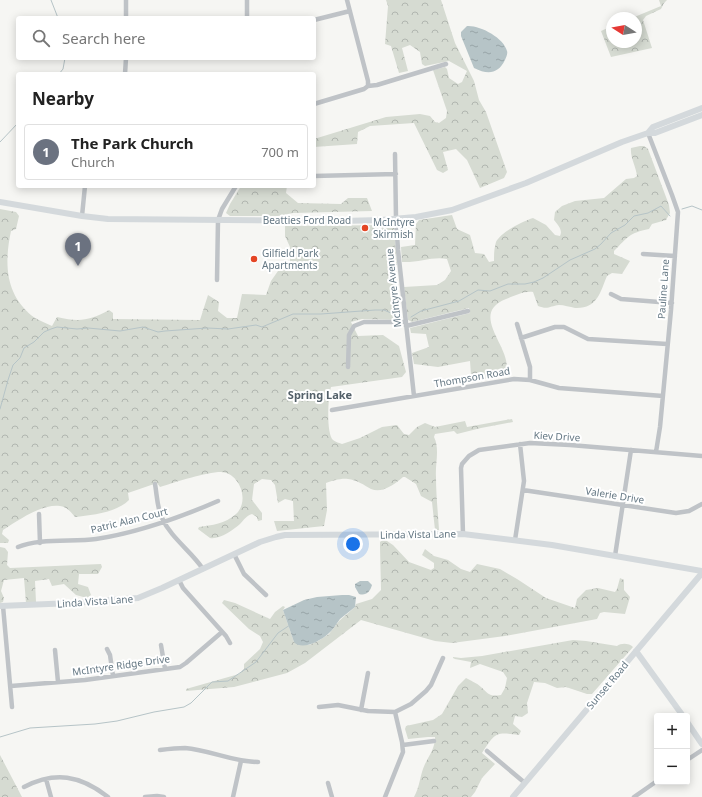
<!DOCTYPE html>
<meta charset="utf-8">
<style>
body{margin:0;font-family:"Noto Sans",sans-serif;background:#f6f6f6;color:#222}
.controls{position:absolute;right:12px;bottom:12px;display:grid;overflow:hidden;border-radius:4px;box-shadow:0 2px 10px #0003}
.controls button{width:36px;height:36px;display:grid;place-items:center;padding:0;border:0;border-bottom:1px solid #e0e0e0;background:#fff;color:#222;font:20px sans-serif}
.compass{position:absolute;left:606px;top:12px;width:36px;height:36px;border-radius:50%;background:#fff;box-shadow:0 2px 10px #0003;rotate:281deg}
.you{position:absolute;left:353px;top:544px;width:14px;height:14px;margin:-10px;border:3px solid #fff;border-radius:50%;background:#1a73e8;box-shadow:0 0 0 6px #1a73e833}
.badge{display:grid;place-items:center;width:26px;height:26px;border-radius:50%;background:#7c3aed;color:#fff;font-size:13px;font-weight:700}
.pin{position:absolute;translate:-50% -33px;filter:drop-shadow(0 1px 2px #0008)}
.pin::after{content:'';position:absolute;top:21px;width:14px;height:12px;background:inherit;clip-path:polygon(0 0,100% 0,50% 100%)}
.list{margin:0;padding:0;list-style:none}
h2{display:flex;justify-content:space-between;align-items:center;height:52px;margin:0;padding:0 16px;font-size:17px}
h2 small{font-size:13px;font-weight:400;color:#767676}
.list li{display:grid;grid-template-columns:26px 1fr auto;gap:12px;align-items:center;box-sizing:border-box;height:56px;margin:0 8px 8px;padding:0 8px;border:1px solid #e0e0e0;border-radius:4px}
.list b{display:block;font-size:15px;white-space:nowrap}
.list p{margin:0;font-size:13px;white-space:nowrap;color:#767676}
.list em{font-size:13px;font-style:normal;color:#767676}
.icon{flex:none;width:22px;height:22px;fill:none;stroke:currentColor;stroke-width:2;stroke-linecap:round;stroke-linejoin:round}
.map{position:relative;flex:none;width:702px;height:797px;overflow:hidden}
.search{position:absolute;background:#fff;box-shadow:0 2px 10px #0003;left:16px;top:16px;width:300px;height:44px;display:flex;align-items:center;gap:10px;box-sizing:border-box;padding:0 14px;border-radius:4px;color:#767676;font-size:15px}
.panel{position:absolute;background:#fff;box-shadow:0 2px 10px #0003;left:16px;top:72px;width:300px;height:116px;border-radius:4px}
.map>svg:first-child{display:block}
.forest{fill:url(#forest-crowns)}
.water{fill:url(#water-ripples)}
.lines{fill:none;stroke-linecap:round;stroke-linejoin:round}
.stream{stroke:#b6c4c7;stroke-width:1}
.street{stroke:#bfc3c7;stroke-width:4.5}
.secondary{stroke:#d4d9dc;stroke-width:6}
.poi-dot{fill:#e44524;stroke:#fff;stroke-width:1.5}
.labels{text-anchor:middle;stroke-width:4;stroke-linejoin:round;paint-order:stroke}
.street-label{font-size:10px;fill:#657884;stroke:#fff}
.poi-label{font-size:10px;fill:#657884;stroke:#fff;text-anchor:start}
.neighbourhood-label{font-size:11px;font-weight:bold;fill:#536069;stroke:#fff}
</style>
<div class="map">
<svg width="702" height="797" viewBox="0 0 702 797">
<defs>
<pattern id="forest-crowns" width="20" height="18" patternUnits="userSpaceOnUse"><rect width="20" height="18" fill="#d6dbd2"/><path d="M2 6a3 3 0 1 1 6 0M12 15a3 3 0 1 1 6 0" fill="none" stroke="#b1b6b0"/></pattern>
<pattern id="water-ripples" width="26" height="14" patternUnits="userSpaceOnUse"><rect width="26" height="14" fill="#b6c4c7"/><path d="M2 4q2-2 4 0t4 0M15 11q2-2 4 0t4 0" fill="none" stroke="#98a4a7"/></pattern>
</defs>
<rect width="100%" height="100%" fill="#f6f6f3"/>
<path class="forest" d="M386 0H441L455 43 474 81 479 100 486 112 507 172 504 178 480 188 467 160 456 149 443 152 448 170 443 173 437 170 414 123 370 126 358 132 357 144 314 147V139L386 117 420 114 430 116 435 122 439 123 446 118 447 111 433 70 445 67 447 69 449 78 458 84 462 82 467 71 449 61 425 66 422 64 420 52 410 45 402 48 408 71 399 73 391 46 385 44 388 6Z
M659 0H667L664 3 661 9 646 16 643 20 652 48 611 57 601 31 612 26V42H636V18H632L661 6Z
M640 146H644L648 149 669 205 670 213 666 220 652 224 649 229C629 233 628 237 614 251V254L630 261 622 274 612 273 607 276C600 293 597 309 575 308 570 307 564 305 559 305 550 306 548 310 538 306L533 292C523 291 515 296 506 299 466 315 517 351 505 375L444 387 441 386 442 382 471 375 470 361 438 367 414 364 412 353 429 347 426 334 411 333 410 328 470 313 469 308 412 322 408 320 404 287 437 285 445 280 451 271 447 259C433 256 418 263 402 262L401 247 415 245 416 224 419 220 452 215 457 229 470 235 475 253 484 254 489 262 494 261C494 255 494 249 496 242 501 232 523 221 533 218L546 225 555 235 560 236C563 230 558 225 554 220L555 212 562 206 575 201 604 198 626 179 634 178 637 176C636 167 630 157 631 148Z
M241 186H287L286 193 298 203 341 204 348 198H367L372 211 293 213 278 216H230L226 213 230 204Z
M0 209 16 212 19 216 16 229 11 231C4 264 5 296 35 318 40 321 46 323 52 326L57 317C79 322 89 321 109 310L113 313V319L200 320 208 295 219 302 218 311 227 318H237L242 294 266 295 271 281 278 271 290 269V247L285 236V226L394 225 397 265 394 266 395 273 402 320 362 319 351 322 358 336 383 335 399 346 406 372 402 377 331 387C328 397 326 433 333 440 335 442 340 443 342 444L360 438 382 427 397 425 404 434 409 435 417 427 425 423 435 427 465 421 467 427 512 419 513 422 481 428 457 434 454 431 435 434 434 437C440 449 435 464 436 477 436 495 438 513 439 530H435L432 502 421 496 416 484 405 477H403C395 484 382 494 371 489 364 485 357 480 348 479 341 478 332 481 326 483L327 510 324 526 277 531 274 521H294L293 501 285 499 278 503 275 485 271 480 262 479 254 484 252 500 262 513V520L258 521 257 517 252 514C246 516 244 520 240 524 233 530 219 540 210 538L198 529 199 527C212 525 225 524 236 514 250 501 240 473 221 472 206 472 176 482 160 487L157 483 128 493 129 500C116 513 92 515 75 517 71 512 67 507 60 506 43 503 17 521 3 530L2 534 9 540 8 543H0Z
M384 539 393 545 409 562 431 570 434 568V563L422 555 425 549 434 556 448 560 461 569 470 572 477 564 500 569 517 579 546 598 575 608 577 599 586 590 598 588 615 592 617 589 620 578 624 580V590L630 597 625 614 604 612 600 613 597 619 505 636 452 643 435 641 361 620 305 663 287 673 234 687 186 691V689L239 674 244 669V664L260 649 263 642 260 636 249 629 222 603 224 600 235 603 270 619 275 612 283 606 285 607 283 610 294 642 309 645 318 641 329 634 339 621 355 607 356 604 372 599 381 590 380 547V542Z
M0 547 5 548 8 552 7 565 10 568 101 564 102 567 98 574H79L78 584 88 587 91 595 87 598 76 595 64 584 52 586 49 579 35 581 36 602 26 603 24 578 4 580 1 591 4 598 3 602 0 603Z
M573 640 586 641 617 646C621 643 629 643 633 647L592 694H587L566 687 557 688 545 683 534 682 527 703 528 713 522 717 515 716 513 724 521 731 519 735C495 732 496 732 482 753L495 764 482 778 475 792 471 797H414C420 787 420 774 425 764 430 754 435 748 435 737H428L408 739 405 729 406 726 433 720 442 714 458 686 466 678C471 681 477 683 481 687 489 694 489 697 501 695L505 688 507 678 503 672 480 664 470 668 471 662 455 659 453 658V657L461 658 482 656Z
M0 755 22 797H0Z"/>
<path class="water" d="M467 26C480 25 504 38 507 51 508 54 506 57 505 60 498 74 488 75 474 68L461 36V32Z
M360 581H368L372 585C370 592 366 596 359 594L355 587V584Z
M342 595H349L356 597 355 607C350 611 345 615 340 619 336 624 333 630 328 634 320 641 302 651 294 642L283 610 304 600 317 597Z"/>
<g class="lines">
<path class="stream" d="M51 0 58 18
M59 74 63 69 65 58
M0 142 18 123
M682 209 692 206 702 210
M411 317 421 311 459 301 478 290 490 291 508 284H525L534 282 543 278 570 260 595 249 601 244 611 233 625 225 634 216 648 213 661 206 670 216
M0 409 8 380 13 365 20 358 24 348 34 342 44 332 51 329 57 327 77 329 88 328 120 331 143 327 158 332 165 331 207 328 228 329 256 325 262 327 293 314H321L375 310H384L400 317
M0 737 30 728 95 724 117 721 154 712 184 707 191 703 212 682 228 681 256 662 278 633 290 625"/>
<path class="street" d="M347 0 368 81V86
M126 18V0
M247 18V0
M314 20 350 11
M125 74 126 58
M314 104 364 89 368 86 377 85 446 64
M648 133 672 195 678 212 671 310 660 427 656 452
M395 154 396 219 398 250 414 396
M314 176 396 174
M82 216 85 186
M643 254 675 256
M217 280 218 220 222 209 236 186
M611 294 621 299 672 303
M517 324 530 367V380
M406 326 468 311
M521 338 555 327H564L588 339 667 344
M348 367 349 335 354 326 364 322H406
M332 410 514 379 530 380 559 388 663 396
M155 484C157 495 157 508 162 518 171 538 191 551 203 569
M523 490 676 513 689 511 702 504
M39 514 40 543
M463 534 461 468 462 464 469 456 479 450 530 443 570 445 702 456
M515 540 524 481 520 444
M18 547C38 538 73 542 96 539 136 533 181 517 218 501
M234 554 244 574 266 595
M615 556 631 450
M179 580 183 588 226 636 230 643
M3 606 12 707
M161 645 165 669
M107 649 110 655 113 676
M55 650 58 682
M11 686 85 680 180 667 186 663 222 632
M319 707 338 705 368 711 395 712 411 704 426 691 431 685 443 658
M361 710 368 673
M403 745 434 741
M160 750C168 749 177 748 185 748 210 750 233 762 258 762
M487 751 525 783
M687 760 702 750
M46 779 51 797
M328 783 332 797
M24 787C55 771 80 775 108 797
M145 797 157 796 164 797
M233 797 241 761
M385 797 403 752 402 742 395 712
M634 797 657 781"/>
<path class="secondary" d="M648 133 653 127 702 108
M0 202 82 216 108 219 342 221 381 220 416 217 452 210 526 183 622 142 648 133H655L702 115
M0 606 73 603 138 598 162 588 260 542 276 537 285 535 463 534 552 545 702 571
M636 651 683 716
M687 722 702 744
M513 797 702 573"/>
</g>
<g class="poi-dot">
<circle cx="365" cy="228" r="4"/>
<circle cx="254" cy="259" r="4"/>
</g>
<g class="labels">
<g class="street-label">
<text x="307" y="224">Beatties Ford Road</text>
<text transform="translate(393 288) rotate(-96)" y="4">McIntyre Avenue</text>
<text transform="translate(663 289) rotate(-86)" y="4">Pauline Lane</text>
<text transform="translate(472 377) rotate(-10)" y="4">Thompson Road</text>
<text transform="translate(557 436) rotate(3)" y="4">Kiev Drive</text>
<text transform="translate(615 495) rotate(9)" y="4">Valerie Drive</text>
<text transform="translate(129 520) rotate(-14)" y="4">Patric Alan Court</text>
<text transform="translate(418 534) rotate(-1)" y="4">Linda Vista Lane</text>
<text transform="translate(95 601) rotate(-4)" y="4">Linda Vista Lane</text>
<text transform="translate(121 665) rotate(-8)" y="4">McIntyre Ridge Drive</text>
<text transform="translate(607 685) rotate(-50)" y="4">Sunset Road</text>
</g>
<g class="poi-label">
<text x="373" y="226">McIntyre<tspan x="373" dy="12">Skirmish</tspan></text>
<text x="262" y="257">Gilfield Park<tspan x="262" dy="12">Apartments</tspan></text>
</g>
<g class="neighbourhood-label">
<text x="320" y="399">Spring Lake</text>
</g>
</g>
</svg>
<div class="controls">
<button>+</button>
<button>−</button>
</div>
<svg class="compass" viewBox="-18 -18 36 36"><path d="M0-13l5 13h-10z" fill="#e53935"/><path d="M0 13l5-13h-10z" fill="#767676"/></svg>
<div class="you"></div>
<div class="pin badge" style="left:78px;top:266px;background:#6b7280">1</div>
<div class="search"><svg class="icon" aria-label="search" viewBox="0 0 24 24"><circle cx="10" cy="10" r="6"/><path d="M15 15l6 6"/></svg>Search here</div>
<section class="panel">
<h2>Nearby<small></small></h2>
<ul class="list">
<li><span class="badge" style="background:#6b7280">1</span><div><b>The Park Church</b><p>Church</p></div><em>700 m</em></li>
</ul>
</section>
</div>
